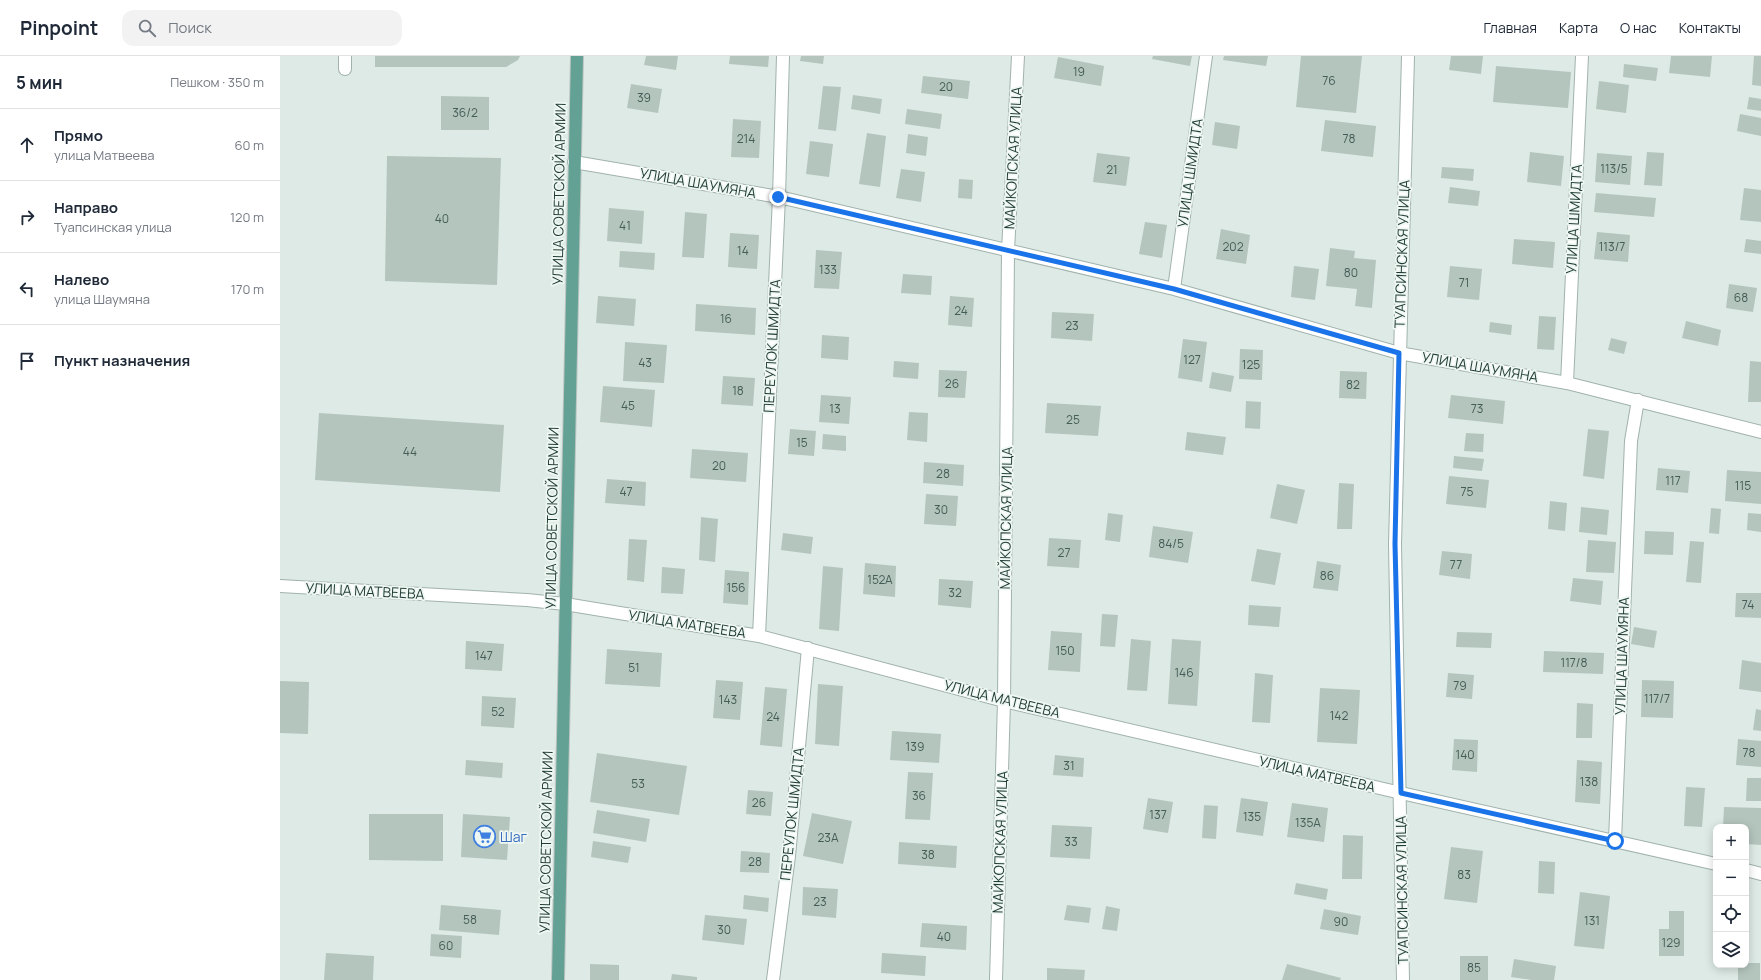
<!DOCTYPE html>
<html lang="ru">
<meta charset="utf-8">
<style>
body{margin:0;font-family:Manrope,sans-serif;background:#f2f2f3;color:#1f2937}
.controls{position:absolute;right:12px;bottom:12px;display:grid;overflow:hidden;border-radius:8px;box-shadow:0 2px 10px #0003}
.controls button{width:36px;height:36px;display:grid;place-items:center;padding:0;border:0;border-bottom:1px solid #e0e1e3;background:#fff;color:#1f2937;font:20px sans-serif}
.stop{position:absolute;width:12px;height:12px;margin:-9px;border:3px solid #1a73e8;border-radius:50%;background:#fff}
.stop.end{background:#1a73e8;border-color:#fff;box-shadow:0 1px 4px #0008}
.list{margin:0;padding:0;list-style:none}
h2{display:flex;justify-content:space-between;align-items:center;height:52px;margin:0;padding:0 16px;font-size:17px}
h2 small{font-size:13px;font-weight:400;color:#747a83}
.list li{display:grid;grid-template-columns:26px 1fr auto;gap:12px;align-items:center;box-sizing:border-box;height:72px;padding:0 16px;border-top:1px solid #e0e1e3}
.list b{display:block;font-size:15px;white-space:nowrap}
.list p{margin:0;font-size:13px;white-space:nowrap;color:#747a83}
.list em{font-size:13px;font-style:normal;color:#747a83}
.icon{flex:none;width:22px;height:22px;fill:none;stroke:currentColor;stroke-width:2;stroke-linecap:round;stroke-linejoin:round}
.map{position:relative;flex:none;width:1481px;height:924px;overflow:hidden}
header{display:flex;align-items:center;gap:24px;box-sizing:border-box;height:56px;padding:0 20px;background:#fff;border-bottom:1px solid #e0e1e3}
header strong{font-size:19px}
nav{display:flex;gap:22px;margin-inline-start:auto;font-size:14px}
.search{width:280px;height:36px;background:#f2f2f3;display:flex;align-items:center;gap:10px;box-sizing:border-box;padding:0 14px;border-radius:12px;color:#747a83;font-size:15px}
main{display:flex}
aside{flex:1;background:#fff}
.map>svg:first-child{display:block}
.building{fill:#b4c5be}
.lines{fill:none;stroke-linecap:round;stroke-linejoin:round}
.lane-casing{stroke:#a1b2ac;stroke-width:14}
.street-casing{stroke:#a1b2ac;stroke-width:14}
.primary-casing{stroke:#bcc4c2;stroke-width:14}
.lane{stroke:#fff;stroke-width:12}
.street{stroke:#fff;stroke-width:12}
.primary{stroke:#62a193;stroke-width:12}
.route{stroke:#1a73e8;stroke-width:5}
.labels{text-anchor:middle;stroke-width:3.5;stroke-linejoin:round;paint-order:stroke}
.number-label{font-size:12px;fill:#445d56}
.street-label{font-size:14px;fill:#1f3a34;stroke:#eff7f3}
.shop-label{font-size:14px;fill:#366cbe;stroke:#eff7f3;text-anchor:start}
</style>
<header>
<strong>Pinpoint</strong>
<div class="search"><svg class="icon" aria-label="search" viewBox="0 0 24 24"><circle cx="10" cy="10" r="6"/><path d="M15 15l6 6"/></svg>Поиск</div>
<nav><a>Главная</a><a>Карта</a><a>О нас</a><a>Контакты</a></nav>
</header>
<main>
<aside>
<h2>5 мин<small>Пешком · 350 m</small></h2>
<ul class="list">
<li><svg class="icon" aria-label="ahead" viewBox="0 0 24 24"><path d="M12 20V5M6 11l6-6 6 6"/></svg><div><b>Прямо</b><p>улица Матвеева</p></div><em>60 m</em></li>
<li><svg class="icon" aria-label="right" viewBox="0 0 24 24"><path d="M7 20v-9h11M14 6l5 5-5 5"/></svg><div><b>Направо</b><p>Туапсинская улица</p></div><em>120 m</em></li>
<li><svg class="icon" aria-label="left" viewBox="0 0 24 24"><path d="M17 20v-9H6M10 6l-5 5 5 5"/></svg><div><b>Налево</b><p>улица Шаумяна</p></div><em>170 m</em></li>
<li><svg class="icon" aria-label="arrive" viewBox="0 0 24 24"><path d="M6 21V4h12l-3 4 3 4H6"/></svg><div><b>Пункт назначения</b></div></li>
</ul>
</aside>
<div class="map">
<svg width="1481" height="924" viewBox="0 0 1481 924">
<rect width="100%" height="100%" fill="#deeae5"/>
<path class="building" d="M95 0H240L238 4 226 11H95Z
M366 0H398L396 14 364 9Z
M450 0H489L488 11 449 8Z
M521 0H544L543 8 520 5Z
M873 0H912L910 10 872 3Z
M944 0H988L986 10 943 4Z
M1021 0H1082L1076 57 1016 51Z
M1171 0H1203L1201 18 1169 14Z
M1391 0H1432L1430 21 1389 17Z
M1474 0H1481V30L1472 29Z
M778 1 824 10 821 30 774 22Z
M1344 8 1378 12 1376 25 1343 21Z
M1216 10 1291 16 1288 52 1213 46Z
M643 20 690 25 688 43 641 37Z
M1319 25 1349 29 1346 57 1316 53Z
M351 28 382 33 378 57 347 52Z
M543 30 561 31 556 75 538 73Z
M573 39 602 43 600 58 571 53Z
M161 40 209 41V74H161Z
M1469 41 1481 43V55L1467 53Z
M627 53 662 58 660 73 625 68Z
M1460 58 1481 62V80L1457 75Z
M453 63 481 65 479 102 451 101Z
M1045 64 1096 70 1093 101 1041 95Z
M935 66 960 70 957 93 932 89Z
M587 77 606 80 600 131 579 128Z
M628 78 648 81 646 100 626 97Z
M530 85 553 88 549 121 526 118Z
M1250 96 1284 100 1281 130 1247 126Z
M1367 96 1384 97 1382 130 1364 129Z
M817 97 850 101 846 130 813 126Z
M1317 97 1352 100 1350 129 1315 126Z
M107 100 221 102 217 229 105 225Z
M1162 111 1194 113 1193 125 1161 122Z
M621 113 645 116 641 146 616 142Z
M679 123 693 124 692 143 678 142Z
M1170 131 1200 135 1198 150 1168 147Z
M1464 132 1481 134V166L1460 164Z
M1316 137 1376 142 1374 161 1314 156Z
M329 152 364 155 362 188 327 185Z
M405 156 427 158 424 202 402 201Z
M865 166 887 169 882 202 859 198Z
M941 173 970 179 966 208 936 203Z
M1317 176 1350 179 1348 206 1314 203Z
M450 177 479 179 477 213 448 211Z
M1234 183 1275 186 1273 212 1232 208Z
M1466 183 1481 185V198L1464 196Z
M1050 192 1075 195 1074 202 1096 204 1092 252 1075 250 1077 233 1046 230Z
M536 194 562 196 559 233 534 232Z
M340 195 375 197 374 214 339 211Z
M1014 210 1039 213 1035 244 1011 241Z
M1170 210 1202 213 1199 244 1167 241Z
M623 218 652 220 651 239 621 237Z
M1449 228 1477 232 1473 256 1446 252Z
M318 240 356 243 354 270 316 267Z
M670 240 694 242 692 271 668 269Z
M416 248 476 252 475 279 415 275Z
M772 256 814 258 812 285 771 282Z
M1259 260 1276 261 1274 294 1257 293Z
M1406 265 1441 274 1438 290 1402 282Z
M1210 266 1232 269 1231 279 1209 276Z
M542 279 569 281 568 304 541 302Z
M1331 282 1347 286 1344 298 1328 294Z
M903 283 927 286 922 326 898 322Z
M345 286 387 289 384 327 343 325Z
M960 293 983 294 982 324 959 323Z
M614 305 639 307 638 323 613 321Z
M1470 305 1481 306V346H1468Z
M659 314 687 315 685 342 658 341Z
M1060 315 1087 316 1086 343 1059 342Z
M932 316 954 320 951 336 929 332Z
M443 320 475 322 473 350 441 348Z
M323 330 375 334 372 371 320 366Z
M541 339 571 341 569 368 539 366Z
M1171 339 1225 345 1223 368 1168 362Z
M966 345 981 346 980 373 965 372Z
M767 347 821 350 818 380 765 377Z
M629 356 648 357 647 386 627 384Z
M39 357 224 369 220 436 35 424Z
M510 373 536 375 534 400 508 398Z
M1308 373 1329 375 1324 423 1303 420Z
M907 376 946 381 943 399 905 394Z
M1186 377 1204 378 1203 396 1184 395Z
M543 378 566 380V395L542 393Z
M412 393 468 397 466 426 410 422Z
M1174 400 1204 403 1202 415 1173 412Z
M644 406 684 409 683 430 643 427Z
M1378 412 1410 415 1408 437 1376 434Z
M1447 414 1481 416V448L1445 445Z
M1169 420 1209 424 1206 452 1166 448Z
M327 423 366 426 365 450 325 447Z
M1059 427 1074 428 1072 473H1057Z
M997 428 1025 434 1017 468 990 462Z
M646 438 678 440 676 470 644 468Z
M1270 445 1287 447 1285 475 1268 473Z
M1301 451 1329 454 1327 479 1299 476Z
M1431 452 1441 453 1439 478 1429 477Z
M828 457 843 459 840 486 825 484Z
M1468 457 1481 458V476L1467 474Z
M421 461 438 463 435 506 419 504Z
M873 470 913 476 908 507 869 501Z
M1365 475 1394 476 1393 499 1364 498Z
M503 477 533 481 531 498 501 494Z
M769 482 801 484 799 512 767 510Z
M349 483 367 484 364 526 347 524Z
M1308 484 1336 486 1334 517 1306 516Z
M1410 485 1424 486 1421 527 1406 526Z
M977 493 1001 497 995 529 971 525Z
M1162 495 1192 498 1190 523 1159 519Z
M1037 505 1061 509 1058 535 1033 532Z
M585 507 616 510 615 541 583 538Z
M543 510 563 512 559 575 539 573Z
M382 511 405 513 403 538 381 537Z
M445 514 469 516 468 549 443 547Z
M1293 522 1323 525 1321 549 1290 545Z
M659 523 693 525 691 552 658 549Z
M1456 537H1481V562L1455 561Z
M969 549 1001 551 999 571 968 569Z
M822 558 838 559 835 591 820 590Z
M1354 571 1377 575 1374 592 1351 588Z
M771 575 802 577 800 616 768 614Z
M1177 576 1212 577 1211 592 1176 591Z
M851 583 871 585 867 635 847 634Z
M892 583 921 585 917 650 888 648Z
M186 585 224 588 222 615 185 613Z
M327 593 382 597 380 631 325 628Z
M1264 595 1324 597 1323 618 1263 616Z
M1462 604 1481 607V636L1459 633Z
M975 617 993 619 990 667 972 666Z
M1168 617 1194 619 1192 643 1166 641Z
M436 624 463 626 460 664 433 662Z
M1362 624 1394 625 1393 662 1361 661Z
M0 625 29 626 28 678 0 677Z
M538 628 563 630 559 690 535 688Z
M485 631 507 633 502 691 480 689Z
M1040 632 1080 634 1077 688 1037 686Z
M202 640 236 642 234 672 201 670Z
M1297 647 1313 648 1312 682H1296Z
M1476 653 1481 654V675L1473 674Z
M612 675 661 678 659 707 610 704Z
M1174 683 1198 684 1197 716 1172 714Z
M1458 683 1481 685V711L1456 709Z
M317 697 407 710 399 759 310 746Z
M775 699 804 702 803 721 773 719Z
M186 704 223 707 222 722 185 719Z
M1297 704 1322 706 1320 748 1295 746Z
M628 716 653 717 650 764 625 763Z
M1467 722H1481V745H1466Z
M1406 731 1425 732 1422 771 1404 770Z
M468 734 493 736 491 760 466 758Z
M868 742 893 746 888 777 863 773Z
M961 742 988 746 983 780 956 776Z
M1012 747 1048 752 1044 786 1007 781Z
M924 749 938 750 936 783 922 782Z
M1444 751 1481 752V789L1466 788V771H1443Z
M317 754 370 763 366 786 313 777Z
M532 757 572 765 563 808 523 800Z
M89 758H163V805L89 804Z
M183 758 230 761 227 804 181 801Z
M772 769 812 771 810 803 770 801Z
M1063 779 1083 780 1082 823H1062Z
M313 785 351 791 348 807 311 801Z
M619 786 677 790 676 812 618 808Z
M1171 791 1203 795 1197 847 1164 843Z
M461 795 490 797 489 817 460 816Z
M1259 805 1275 806 1274 838 1258 837Z
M1016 827 1048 833 1046 844 1014 838Z
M523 831 558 833 556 862 522 859Z
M1300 836 1330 840 1324 893 1294 890Z
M464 839 489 842 488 856 463 853Z
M161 849 221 854 219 879 159 874Z
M787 849 811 852 809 867 784 864Z
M826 850 840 853 837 875 822 873Z
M1044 853 1081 860 1078 879 1040 873Z
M1389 855H1404V900H1379V873H1389Z
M425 859 467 863 464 889 422 884Z
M642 867 687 870 686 894 640 891Z
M151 878 182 880 181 902 150 900Z
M46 897 94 900 93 924H44Z
M602 897 646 900 645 920 601 917Z
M1180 900H1208V924H1180Z
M1234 903 1276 910 1274 924H1252L1231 921Z
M1466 907H1480V924H1458V909H1466Z
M310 908 339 909V924H310Z
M1007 908 1061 922 1060 924H1002Z
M767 912 805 914 804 924H767Z
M392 918 417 921V924H391Z"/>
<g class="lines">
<defs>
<path id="lane" d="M65 0V13"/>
<path id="street" d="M294 106 499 141 894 233 1119 297 1287 327 1481 376
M894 233 926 0
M1287 327 1302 0
M0 530 247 544 285 548 479 580 724 645 1121 737 1436 808
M479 580 499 141 503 0
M1335 785 1351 385 1358 344
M1466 814 1481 818
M493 924 509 800 528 592
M716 924 724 645 728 195 738 0
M1123 924 1115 488 1128 0"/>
<path id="primary" d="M278 924 297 0"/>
</defs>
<use href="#lane" class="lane-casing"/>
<use href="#street" class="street-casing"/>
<use href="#primary" class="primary-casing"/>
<use href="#lane" class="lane"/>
<use href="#street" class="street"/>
<use href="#primary" class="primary"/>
</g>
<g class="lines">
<path class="route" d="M498 141 894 233 1119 297 1115 488 1121 737 1335 785"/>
</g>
<defs>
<symbol id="supermarket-ring" viewBox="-11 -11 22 22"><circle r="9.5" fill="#eff7f3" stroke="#3f7fe0" stroke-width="1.5"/><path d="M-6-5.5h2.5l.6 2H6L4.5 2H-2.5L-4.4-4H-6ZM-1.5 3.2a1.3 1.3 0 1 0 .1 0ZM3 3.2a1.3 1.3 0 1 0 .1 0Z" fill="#3f7fe0"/></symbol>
</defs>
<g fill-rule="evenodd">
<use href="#supermarket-ring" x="192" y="768" width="25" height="25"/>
</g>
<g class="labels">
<g class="number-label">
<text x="799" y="20">19</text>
<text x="1049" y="29">76</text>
<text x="666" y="35">20</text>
<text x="364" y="46">39</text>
<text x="185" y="61">36/2</text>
<text x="466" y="87">214</text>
<text x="1069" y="87">78</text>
<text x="1334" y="117">113/5</text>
<text x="832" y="118">21</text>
<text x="162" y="167">40</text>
<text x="345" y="174">41</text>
<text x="953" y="195">202</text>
<text x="1332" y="195">113/7</text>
<text x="463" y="199">14</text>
<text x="548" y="218">133</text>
<text x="1071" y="221">80</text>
<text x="1184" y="231">71</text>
<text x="1461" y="246">68</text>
<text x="681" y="259">24</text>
<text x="446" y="267">16</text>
<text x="792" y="274">23</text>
<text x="912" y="308">127</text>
<text x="365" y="311">43</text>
<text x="971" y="313">125</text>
<text x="672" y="332">26</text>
<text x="1073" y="333">82</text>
<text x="458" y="339">18</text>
<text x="348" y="354">45</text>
<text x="555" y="357">13</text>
<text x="1197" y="357">73</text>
<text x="793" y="368">25</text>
<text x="522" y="391">15</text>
<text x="130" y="400">44</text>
<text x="439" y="414">20</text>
<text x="663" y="422">28</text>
<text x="1393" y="429">117</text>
<text x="1463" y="434">115</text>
<text x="346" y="440">47</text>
<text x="1187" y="440">75</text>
<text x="661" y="458">30</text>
<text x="891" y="492">84/5</text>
<text x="784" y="501">27</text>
<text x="1176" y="513">77</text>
<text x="1047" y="524">86</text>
<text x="600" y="528">152А</text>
<text x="456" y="536">156</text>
<text x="675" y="541">32</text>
<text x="1468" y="553">74</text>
<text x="785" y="599">150</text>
<text x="204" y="604">147</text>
<text x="1294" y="611">117/8</text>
<text x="354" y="616">51</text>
<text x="904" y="621">146</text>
<text x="1180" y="634">79</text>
<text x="1377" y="647">117/7</text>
<text x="448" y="648">143</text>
<text x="218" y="660">52</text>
<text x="1059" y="664">142</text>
<text x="493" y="665">24</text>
<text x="635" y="695">139</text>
<text x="1469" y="701">78</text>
<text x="1185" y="703">140</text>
<text x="789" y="714">31</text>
<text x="1309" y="730">138</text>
<text x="358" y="732">53</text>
<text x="639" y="744">36</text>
<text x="479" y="751">26</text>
<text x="878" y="763">137</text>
<text x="972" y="765">135</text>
<text x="1028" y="771">135А</text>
<text x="548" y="786">23А</text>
<text x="791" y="790">33</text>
<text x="648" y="803">38</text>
<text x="475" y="810">28</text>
<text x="1184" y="823">83</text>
<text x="540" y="850">23</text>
<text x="190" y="868">58</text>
<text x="1312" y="869">131</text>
<text x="1061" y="870">90</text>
<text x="444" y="878">30</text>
<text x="664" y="885">40</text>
<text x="1391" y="891">129</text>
<text x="166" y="894">60</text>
<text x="1194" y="916">85</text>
</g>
<g class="street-label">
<text transform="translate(733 102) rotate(-87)" y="5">МАЙКОПСКАЯ УЛИЦА</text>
<text transform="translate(910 117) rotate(-82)" y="5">УЛИЦА ШМИДТА</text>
<text transform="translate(418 127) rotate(10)" y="5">УЛИЦА ШАУМЯНА</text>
<text transform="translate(279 138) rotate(-89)" y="5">УЛИЦА СОВЕТСКОЙ АРМИИ</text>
<text transform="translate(1294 163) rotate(-87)" y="5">УЛИЦА ШМИДТА</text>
<text transform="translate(1122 198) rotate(-88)" y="5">ТУАПСИНСКАЯ УЛИЦА</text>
<text transform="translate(492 290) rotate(-87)" y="5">ПЕРЕУЛОК ШМИДТА</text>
<text transform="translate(1200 311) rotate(10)" y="5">УЛИЦА ШАУМЯНА</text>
<text transform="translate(272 462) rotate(-89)" y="5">УЛИЦА СОВЕТСКОЙ АРМИИ</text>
<text transform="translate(726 462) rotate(-89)" y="5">МАЙКОПСКАЯ УЛИЦА</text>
<text transform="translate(85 535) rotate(3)" y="5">УЛИЦА МАТВЕЕВА</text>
<text transform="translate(407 568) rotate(9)" y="5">УЛИЦА МАТВЕЕВА</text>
<text transform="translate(1342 600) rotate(-88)" y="5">УЛИЦА ШАУМЯНА</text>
<text transform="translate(722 643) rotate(14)" y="5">УЛИЦА МАТВЕЕВА</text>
<text transform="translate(1037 718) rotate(13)" y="5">УЛИЦА МАТВЕЕВА</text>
<text transform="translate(512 758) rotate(-84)" y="5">ПЕРЕУЛОК ШМИДТА</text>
<text transform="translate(266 786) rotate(-89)" y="5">УЛИЦА СОВЕТСКОЙ АРМИИ</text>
<text transform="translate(720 786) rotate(-88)" y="5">МАЙКОПСКАЯ УЛИЦА</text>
<text transform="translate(1122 834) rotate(-91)" y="5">ТУАПСИНСКАЯ УЛИЦА</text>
</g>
<g class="shop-label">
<text x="220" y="786">Шаг</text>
</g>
</g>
</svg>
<div class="controls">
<button>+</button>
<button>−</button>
<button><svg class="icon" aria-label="locate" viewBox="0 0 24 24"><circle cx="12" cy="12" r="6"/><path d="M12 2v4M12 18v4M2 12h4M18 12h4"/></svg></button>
<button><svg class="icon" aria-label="layers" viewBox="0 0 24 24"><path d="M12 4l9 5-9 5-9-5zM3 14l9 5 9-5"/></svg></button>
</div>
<div class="stop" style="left:1335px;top:785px"></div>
<div class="stop end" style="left:498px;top:141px"></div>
</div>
</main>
